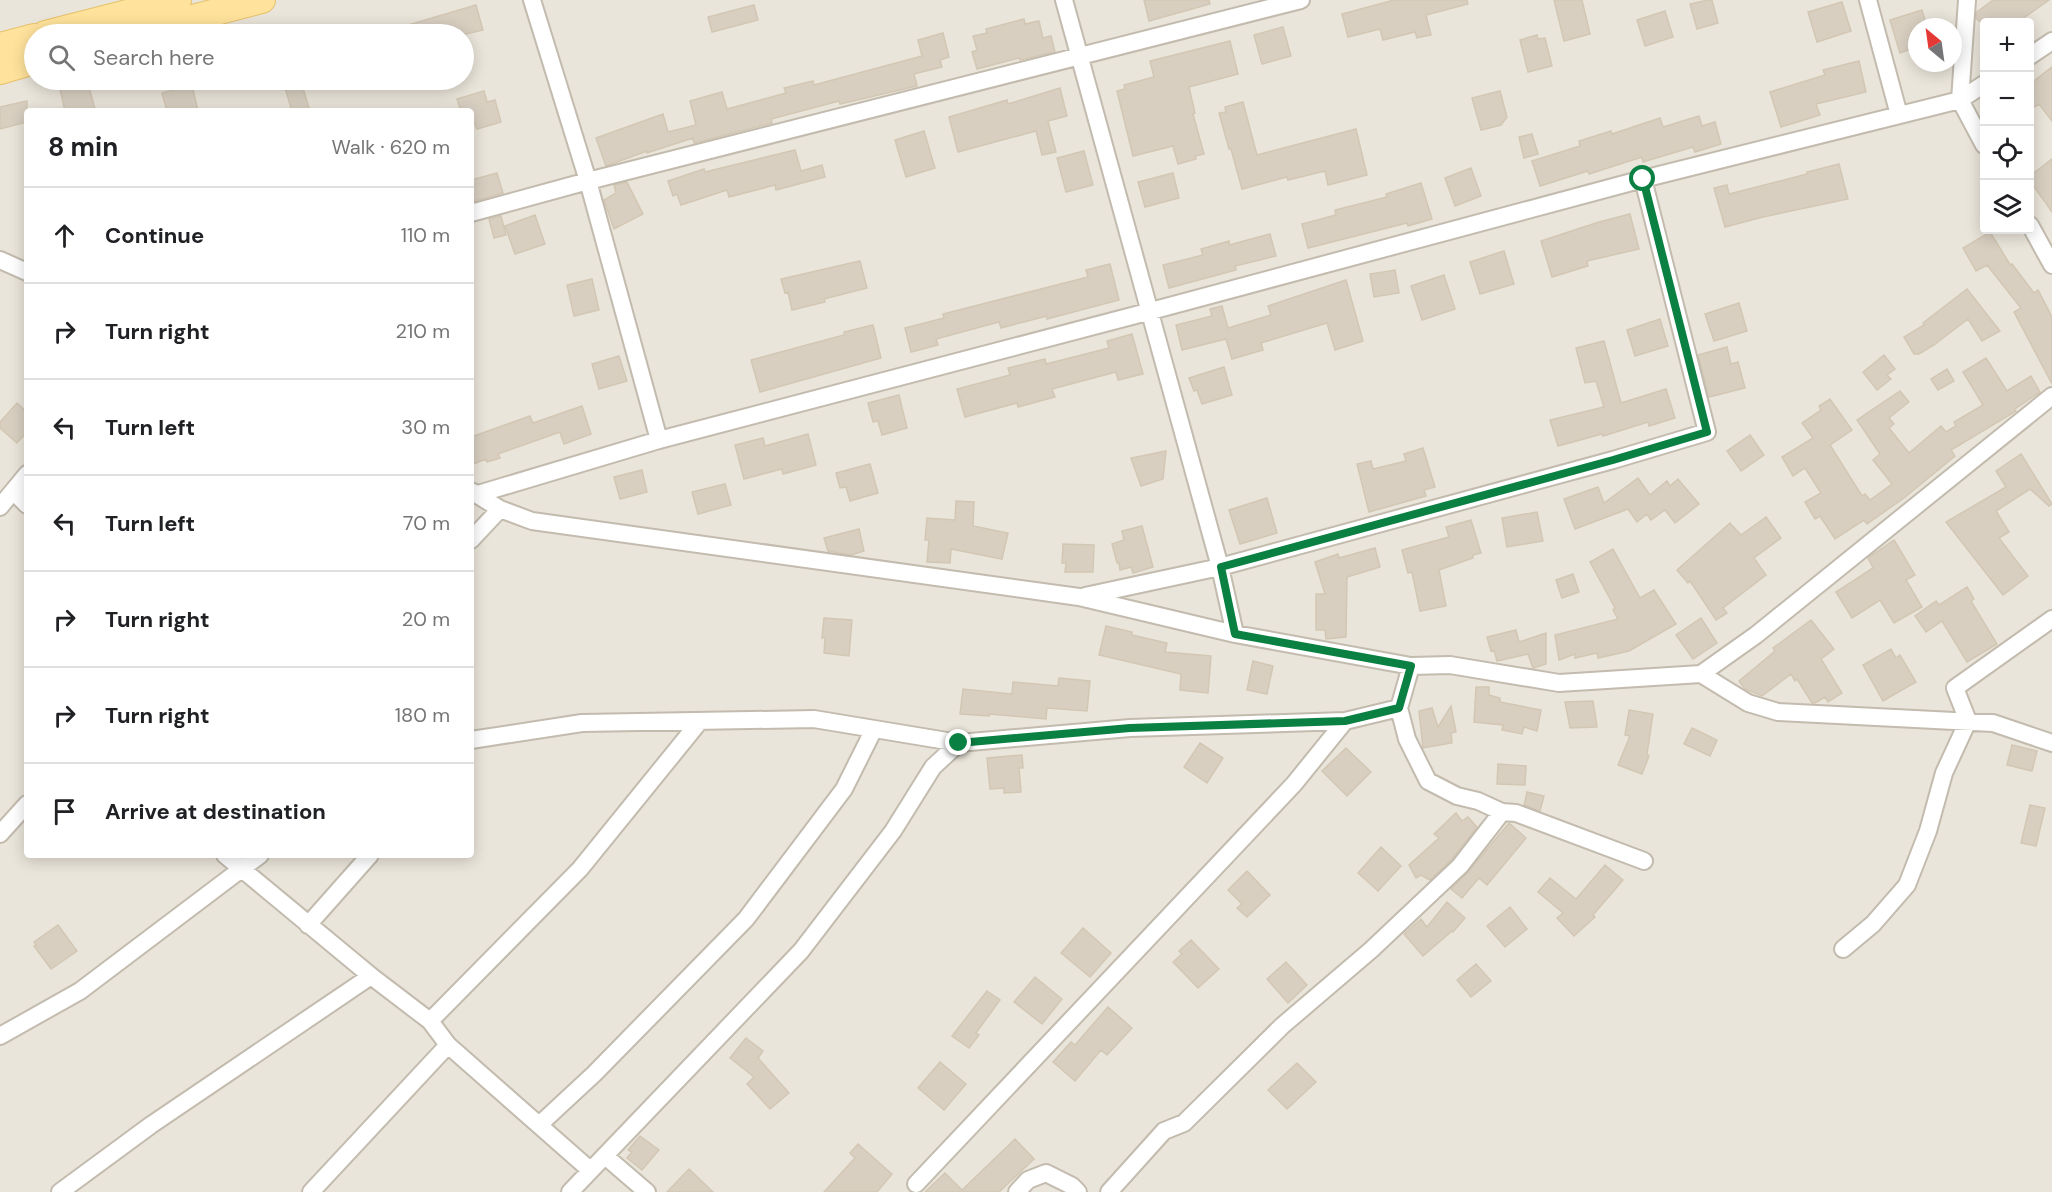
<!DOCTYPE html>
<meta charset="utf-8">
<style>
body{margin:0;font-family:"DM Sans",sans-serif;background:#f2f2f2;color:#202124}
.controls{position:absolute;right:18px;top:18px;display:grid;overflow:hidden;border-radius:6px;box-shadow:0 3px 15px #0003}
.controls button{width:54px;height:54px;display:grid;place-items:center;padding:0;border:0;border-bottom:2px solid #e0e0e0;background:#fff;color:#202124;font:30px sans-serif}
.compass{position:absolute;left:1908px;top:18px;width:54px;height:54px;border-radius:50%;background:#fff;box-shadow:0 3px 15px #0003;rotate:331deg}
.stop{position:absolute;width:18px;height:18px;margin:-14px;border:4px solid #0b8043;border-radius:50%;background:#fff}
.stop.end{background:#0b8043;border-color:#fff;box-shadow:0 2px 6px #0008}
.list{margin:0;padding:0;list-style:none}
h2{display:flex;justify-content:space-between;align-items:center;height:78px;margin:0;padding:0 24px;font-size:26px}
h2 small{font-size:20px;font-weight:400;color:#757577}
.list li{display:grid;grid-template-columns:39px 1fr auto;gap:18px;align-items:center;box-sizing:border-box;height:96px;padding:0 24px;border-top:2px solid #e0e0e0}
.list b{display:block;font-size:22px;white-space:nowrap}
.list em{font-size:20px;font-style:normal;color:#757577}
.icon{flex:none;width:33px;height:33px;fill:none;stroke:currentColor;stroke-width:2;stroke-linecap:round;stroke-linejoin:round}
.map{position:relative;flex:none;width:2052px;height:1192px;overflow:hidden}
.search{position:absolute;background:#fff;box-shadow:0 3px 15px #0003;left:24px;top:24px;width:450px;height:66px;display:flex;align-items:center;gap:15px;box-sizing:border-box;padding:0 21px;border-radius:33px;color:#757577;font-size:22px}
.panel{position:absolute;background:#fff;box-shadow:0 3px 15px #0003;left:24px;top:108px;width:450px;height:750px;border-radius:6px}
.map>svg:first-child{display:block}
.residential{fill:#eae5da;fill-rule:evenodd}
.building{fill:#d8cfc1;stroke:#d3c7b4;stroke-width:1.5}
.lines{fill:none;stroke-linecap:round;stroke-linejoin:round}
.minor-casing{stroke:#c2bbae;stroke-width:20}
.primary-casing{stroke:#e6c16a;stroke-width:28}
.minor{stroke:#fff;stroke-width:16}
.primary{stroke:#ffe39c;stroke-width:26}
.route{stroke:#0b8043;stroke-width:8}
</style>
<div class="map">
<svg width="2052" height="1192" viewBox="0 0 2052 1192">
<rect width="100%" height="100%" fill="#f6f3ec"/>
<path class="residential" d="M0 0H2052V1192H0ZM1984 22H2030V230H1984ZM1917 27H1953V63H1917ZM34 34H464V80H34ZM27 111H471V855H27Z"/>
<path class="building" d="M1144 0H1209L1210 4 1149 21Z
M1394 0H1467L1468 4 1426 15 1431 35 1417 38 1415 32 1383 40 1380 29 1348 37 1342 14Z
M1554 0H1582L1590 34 1564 41Z
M1708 0H1712L1718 23 1697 29 1690 4Z
M1993 0H2049L2018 22H1980L1976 18 1977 12Z
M1842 2 1851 31 1817 42 1808 12Z
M476 5 483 30 466 34H391V30Z
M754 5 758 20 712 32 708 17Z
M1922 10 1927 27H1917V47L1900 53 1890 20Z
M1665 11 1673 37 1645 46 1637 20Z
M1024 19 1025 24 1039 21 1043 38 1051 36 1055 52 1020 60 1019 58 977 69 972 52 977 50 973 36 987 33 986 29Z
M1283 27 1291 56 1262 64 1254 35Z
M943 33 949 57 940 60 942 67 914 74 917 86 840 104 839 101 771 119 772 123 694 143 693 138 647 153V151L606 166 596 138 663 114 668 132 696 125 690 101 722 92 727 109 786 93 784 88 813 81 814 85 922 56 918 40Z
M1537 35 1538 39 1545 38 1552 66 1528 72 1520 40Z
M1230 41 1238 74 1189 87 1195 113 1193 114 1204 154 1195 156 1196 159 1178 164 1173 146 1133 156 1117 91 1125 89 1124 85 1154 77 1150 61Z
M1859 61 1866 92 1816 104 1820 115 1781 127 1770 92 1825 75 1823 70Z
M2052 67V121L2039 104 2034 107 2030 100V84Z
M80 80H87L95 109 86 111H65L59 85Z
M301 82 310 111H292L285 88Z
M192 85 198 111H167L162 93Z
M1060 88 1067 116 1048 121 1056 152 1042 155 1036 131 958 152 949 117 1007 100 1008 104Z
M484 91 487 102 495 100 501 122 477 129 475 124 471 125V111H461L457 99Z
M1500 91 1507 117 1501 125 1481 130 1472 98Z
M27 101V122L0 129V107Z
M1243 102 1257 155 1356 129 1367 175 1328 185 1325 171 1288 180 1287 177 1242 189 1231 149H1229L1219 113 1226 112 1225 107Z
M1699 116 1702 126 1715 122 1721 144 1695 152 1693 147 1643 162 1642 157 1589 174 1588 171 1540 186 1532 161 1580 146 1579 141 1611 131 1612 134 1660 118 1663 127Z
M924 131 935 168 906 177 895 140Z
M1532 134 1538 154 1524 158 1519 137Z
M795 150 801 171 822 165 825 177 776 190 775 185 729 197 727 190 681 205 677 194 673 196 668 181 704 169 705 172Z
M1084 151 1093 185 1066 192 1057 158Z
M2052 159V212L2030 181V176Z
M1839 164 1848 199 1763 217 1725 227 1714 188 1727 185 1729 194 1807 174V172Z
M1471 168 1481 196 1455 206 1445 178Z
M497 173 503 193 471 202V180Z
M1173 173 1179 198 1145 207 1138 182Z
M627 182 643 214 614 229 604 200 616 193 614 185Z
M1421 183 1432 219 1408 226 1407 223 1308 248 1302 224 1336 215 1335 210 1387 197 1386 194Z
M1630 214 1639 249 1587 261 1588 266 1552 277 1541 241 1599 222Z
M535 215 545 244 515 254 505 226Z
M501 216 506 235 494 238 489 219Z
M1990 232 2011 266 2012 264 2034 293 2038 290 2052 317V384L2014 312 2021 308 1987 265 1976 271 1963 248Z
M1270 234 1276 256 1235 266 1236 270 1169 288 1163 265 1203 255 1201 249 1229 241V245Z
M1504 251 1514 284 1480 294 1470 262Z
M860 261 867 288 824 299 825 302 792 310 788 292 785 293 781 279Z
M1110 264 1119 300 1047 319V316L1001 328 999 322 936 339 938 345 911 352 905 328 944 318 943 314 1088 277 1086 270Z
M1395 270 1399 293 1374 297 1370 274Z
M1444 275 1455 309 1422 320 1411 286Z
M592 279 599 310 574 316 567 285Z
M1346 280 1363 341 1335 350 1327 323 1261 343 1263 350 1232 359 1226 339 1182 350 1176 325 1212 316 1210 309 1222 306 1228 328 1271 315 1268 306Z
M1967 289 2000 331 1982 341 1968 319 1934 345 1919 354H1914L1904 337 1924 325 1923 323Z
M1739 303 1747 331 1714 341 1705 314Z
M1660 319 1668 346 1635 356 1627 330Z
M873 325 881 358 760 392 751 360 844 335V332Z
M1132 334 1143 374 1118 380 1116 372 1052 389 1055 397 1018 407 1017 403 965 417 957 389 1010 375 1008 368 1045 359 1046 364 1109 348 1107 341Z
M1604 341 1621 403 1666 389 1675 418 1649 426 1648 422 1603 436 1602 434 1558 446 1550 420 1604 407 1596 381 1585 383 1576 348Z
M1727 347 1731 364 1738 362 1745 388 1709 397 1698 355Z
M1884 355 1895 369 1887 375 1891 379 1877 390 1863 372Z
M619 356 627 381 599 389 592 364Z
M1986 358 2007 391 2031 376 2040 392 2015 409 2016 411 1951 450 1955 456 1904 498 1867 524 1864 520 1835 539 1820 516 1815 519 1805 502 1821 493 1805 468 1793 476 1782 457 1813 438 1802 423 1821 410 1819 406 1830 399 1852 430 1830 445 1862 496 1865 494 1870 500 1892 484 1873 460 1880 454 1857 420 1900 391 1909 402 1889 418 1894 424 1889 428 1909 453 1941 426 1946 432 1956 426 1954 422 1983 405 1963 372Z
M1224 367 1232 395 1202 404 1197 390 1194 391 1189 378Z
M1947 369 1954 381 1938 390 1931 379Z
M899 395 907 428 882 435 878 421 873 422 868 403Z
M17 403 27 412V432L17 443 0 428V422Z
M582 406 591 434 564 444 560 432 498 454 500 458 487 462 486 459 471 465V437L530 416 533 423Z
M808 434 816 465 783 474 782 469 744 479 735 445 763 438 765 446Z
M1750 435 1764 455 1741 471 1727 451Z
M1423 448 1435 487 1424 490 1426 496 1369 512 1357 464 1371 461 1373 469 1406 461 1404 454Z
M1166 451 1163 479 1141 486 1131 458Z
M2021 454 2052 504 2049 506 2030 489 1996 511 2009 532 1999 538 2028 576 2003 595 1946 522 2006 487 1996 471Z
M870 464 878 493 850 501 846 487 840 488 836 473Z
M642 470 647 492 620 499 614 477Z
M1638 478 1650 495 1667 481 1670 486 1678 479 1699 504 1675 523 1665 510 1651 520 1647 514 1637 522 1628 509 1575 529 1564 499 1598 487 1604 503Z
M725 484 731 505 698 514 692 492Z
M1267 498 1277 533 1240 544 1229 510Z
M956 501 974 502 973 526 1008 533 1002 559 951 549 950 563 927 562 929 540H925L927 518 955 520Z
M1537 512 1543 541 1507 547 1502 518Z
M1766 517 1781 538 1754 558 1766 575 1723 608 1727 613 1716 620 1690 581 1688 583 1677 570 1730 523 1741 535Z
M1471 520 1481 553 1473 555V558L1439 570 1446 606 1420 611 1412 572 1408 573 1402 550 1449 537 1446 527Z
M1142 526 1153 567 1133 573 1131 567 1120 570 1119 563H1117L1112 544 1124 540 1122 531Z
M859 529 864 551 851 555 828 551 824 538Z
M1894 540 1915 575 1906 580 1922 607 1894 623 1880 600 1852 618 1836 592 1873 568 1868 558Z
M1063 544 1094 545 1093 572H1065L1066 563H1062Z
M1375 548 1380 567 1347 577 1346 637 1326 639 1325 630H1316V594H1325L1315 562 1338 554 1339 558Z
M1613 549 1640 598 1654 590 1676 624 1629 651 1598 658 1597 653 1575 658V654L1559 660 1555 635 1618 619 1613 610 1615 608 1590 562Z
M1573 574 1579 592 1562 598 1556 580Z
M1967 587 1974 599 1971 601 1997 644 1967 662 1942 621 1926 632 1915 616 1936 601 1939 605Z
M824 618 852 620 849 656 824 653 825 638H822Z
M1701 618 1717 643 1693 659 1676 635Z
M1811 620 1834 649 1821 659 1842 693 1828 702 1825 697 1815 703H1812L1797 679 1795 681 1791 674 1762 696 1745 689 1739 681 1775 651 1773 648Z
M1106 626 1132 632V635L1167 643 1165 652 1211 656 1208 693 1180 690 1181 674 1099 655Z
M1516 630 1519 642 1546 633V664L1533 668 1528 654 1497 661 1494 650 1491 651 1487 637Z
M1891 649 1896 658 1900 655 1916 682 1883 701 1863 665Z
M1253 661 1273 666 1267 694 1247 690Z
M1059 678 1090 681 1087 711 1047 708 1046 719 989 714V716L960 714 963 689 1012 694 1013 682 1058 686Z
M1476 687H1489V695L1500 698V702L1541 710 1537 731 1524 727 1522 734 1502 730 1503 725 1474 722Z
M1593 701 1597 727 1570 728 1565 702Z
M1451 706 1456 732 1451 733 1452 743 1423 748 1419 711 1432 708 1438 727Z
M1629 710 1653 714 1647 754 1649 756 1642 774 1618 765 1630 736 1625 735Z
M1692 728 1717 740 1710 756 1684 744Z
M1200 743 1223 758 1207 783 1184 767Z
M2012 745 2037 751 2032 771 2007 765Z
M1346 748 1371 772 1347 796 1322 771Z
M1022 755 1023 768H1019L1021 792 1004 793V788L990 789 987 758Z
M1498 764 1526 766 1525 785 1497 784Z
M1527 792 1544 796 1540 811 1524 805Z
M2030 805 2045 808 2036 846 2021 843Z
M1456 813 1462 821 1468 817 1477 827 1452 859 1430 880 1421 875 1416 878 1409 865 1439 838 1434 834Z
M1509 823 1526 838 1487 885 1479 878 1462 898 1451 889 1468 872Z
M1381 847 1401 866 1378 891 1358 873Z
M1605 865 1623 880 1593 915 1595 917 1574 936 1557 918 1563 913 1538 892 1550 878 1576 899Z
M1247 871 1270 895 1247 917 1237 908 1242 904 1228 890Z
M1447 902 1465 918 1453 932 1452 931 1423 956 1404 934 1421 919 1427 927Z
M1510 907 1527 929 1505 947 1487 926Z
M58 925 77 951 51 969 34 946 36 945 34 942Z
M1083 928 1111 953 1090 977 1061 953Z
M1191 940 1219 969 1198 988 1173 962 1182 954 1179 951Z
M1286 962 1307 985 1288 1003 1267 979Z
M1476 964 1491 981 1471 997 1457 980Z
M1035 977 1062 999 1042 1024 1014 1002Z
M987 991 1000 1000 976 1033 979 1035 969 1048 952 1036Z
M1108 1007 1132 1028 1107 1055 1101 1050 1075 1081 1053 1062 1071 1042 1075 1045Z
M746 1038 763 1051 758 1058 789 1093 770 1109 747 1084 754 1077 730 1058Z
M940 1062 966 1084 944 1110 918 1088Z
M1297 1063 1316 1082 1287 1109 1268 1090Z
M640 1136 659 1150 642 1170 627 1158 632 1152 628 1150Z
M1015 1139 1034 1159 999 1192H925L945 1173 962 1190Z
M858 1144 892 1174 877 1192H824L855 1158 850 1153Z
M689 1169 713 1192H667Z"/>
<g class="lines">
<defs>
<path id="minor" d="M532 0 588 181 659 440
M1064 0 1220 567 1235 634
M1868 0 1899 115
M1967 0 1960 100 1984 145
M2030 56 2052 41
M471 213 588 181 1301 0
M2030 225 2052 265
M0 260 27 272
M471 491 500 509 532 521 1079 597 1235 634 1411 666 1450 665 1559 683 1701 674 1756 635 2052 396
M14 492 27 505
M478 494 659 440 1151 311 1643 179 1960 100 1984 84
M0 507 27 474
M471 540 500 509
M1085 596 1220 567 1613 460 1707 432 1643 179
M1701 674 1748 703 1778 712 1993 723 2052 743
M471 740 582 723 814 719 959 743
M1502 812 1516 813 1644 861
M0 834 27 804
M225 855 371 976 430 1021 448 1045 590 1170
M308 925 370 855
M1843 949 1873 924 1907 885 1928 831 1944 773 1968 721 1955 688 2052 619
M430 1021 580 869 700 721
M0 1036 80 991 260 855
M539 1125 594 1074 746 919 844 789 874 729
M605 1156 647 1192
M916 1184 1294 784 1345 721
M60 1192 151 1125 371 976
M311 1192 448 1045
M570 1192 801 951 893 831 933 767 959 743 1130 728 1345 721 1399 708 1411 666
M1017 1192 1028 1180 1046 1173 1072 1186 1078 1192
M1109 1192 1164 1131 1184 1123 1282 1026 1371 950 1460 866 1502 812 1478 801 1457 796 1428 781 1407 739 1399 708"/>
<path id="primary" d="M45 34 178 0
M131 34 262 0
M0 46 34 37
M0 71 34 61"/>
</defs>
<use href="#minor" class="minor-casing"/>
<use href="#primary" class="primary-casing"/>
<use href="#minor" class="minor"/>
<use href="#primary" class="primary"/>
</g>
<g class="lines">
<path class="route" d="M959 743 1130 728 1345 721 1399 708 1411 666 1235 634 1221 567 1613 460 1707 432 1643 179"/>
</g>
</svg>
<div class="controls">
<button>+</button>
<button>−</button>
<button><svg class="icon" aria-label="locate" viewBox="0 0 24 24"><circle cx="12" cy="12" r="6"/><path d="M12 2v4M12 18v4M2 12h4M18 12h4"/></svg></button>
<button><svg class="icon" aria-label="layers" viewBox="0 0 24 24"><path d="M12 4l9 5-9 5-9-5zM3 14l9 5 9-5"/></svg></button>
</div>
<svg class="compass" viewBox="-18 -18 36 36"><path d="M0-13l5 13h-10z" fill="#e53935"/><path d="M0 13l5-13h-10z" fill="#757577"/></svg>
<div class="stop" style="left:1643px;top:179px"></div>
<div class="stop end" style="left:959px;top:743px"></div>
<div class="search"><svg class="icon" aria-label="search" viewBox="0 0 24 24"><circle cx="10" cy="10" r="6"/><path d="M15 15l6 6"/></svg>Search here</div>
<section class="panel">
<h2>8 min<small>Walk · 620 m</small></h2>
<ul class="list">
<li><svg class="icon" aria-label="ahead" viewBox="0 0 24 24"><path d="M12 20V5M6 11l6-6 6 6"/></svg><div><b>Continue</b></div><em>110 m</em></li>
<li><svg class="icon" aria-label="right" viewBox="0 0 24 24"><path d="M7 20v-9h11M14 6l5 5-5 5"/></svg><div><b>Turn right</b></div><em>210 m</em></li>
<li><svg class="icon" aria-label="left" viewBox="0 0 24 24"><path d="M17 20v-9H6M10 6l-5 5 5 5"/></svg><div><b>Turn left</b></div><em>30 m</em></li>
<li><svg class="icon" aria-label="left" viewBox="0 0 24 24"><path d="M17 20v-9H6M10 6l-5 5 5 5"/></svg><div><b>Turn left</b></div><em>70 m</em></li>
<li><svg class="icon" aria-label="right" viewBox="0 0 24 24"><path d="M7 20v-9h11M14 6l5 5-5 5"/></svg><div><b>Turn right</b></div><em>20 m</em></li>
<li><svg class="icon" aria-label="right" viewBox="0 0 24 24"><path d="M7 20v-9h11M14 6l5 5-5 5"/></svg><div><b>Turn right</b></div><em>180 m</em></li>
<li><svg class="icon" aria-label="arrive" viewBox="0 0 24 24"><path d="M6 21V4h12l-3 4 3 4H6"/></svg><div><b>Arrive at destination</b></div></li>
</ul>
</section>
</div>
